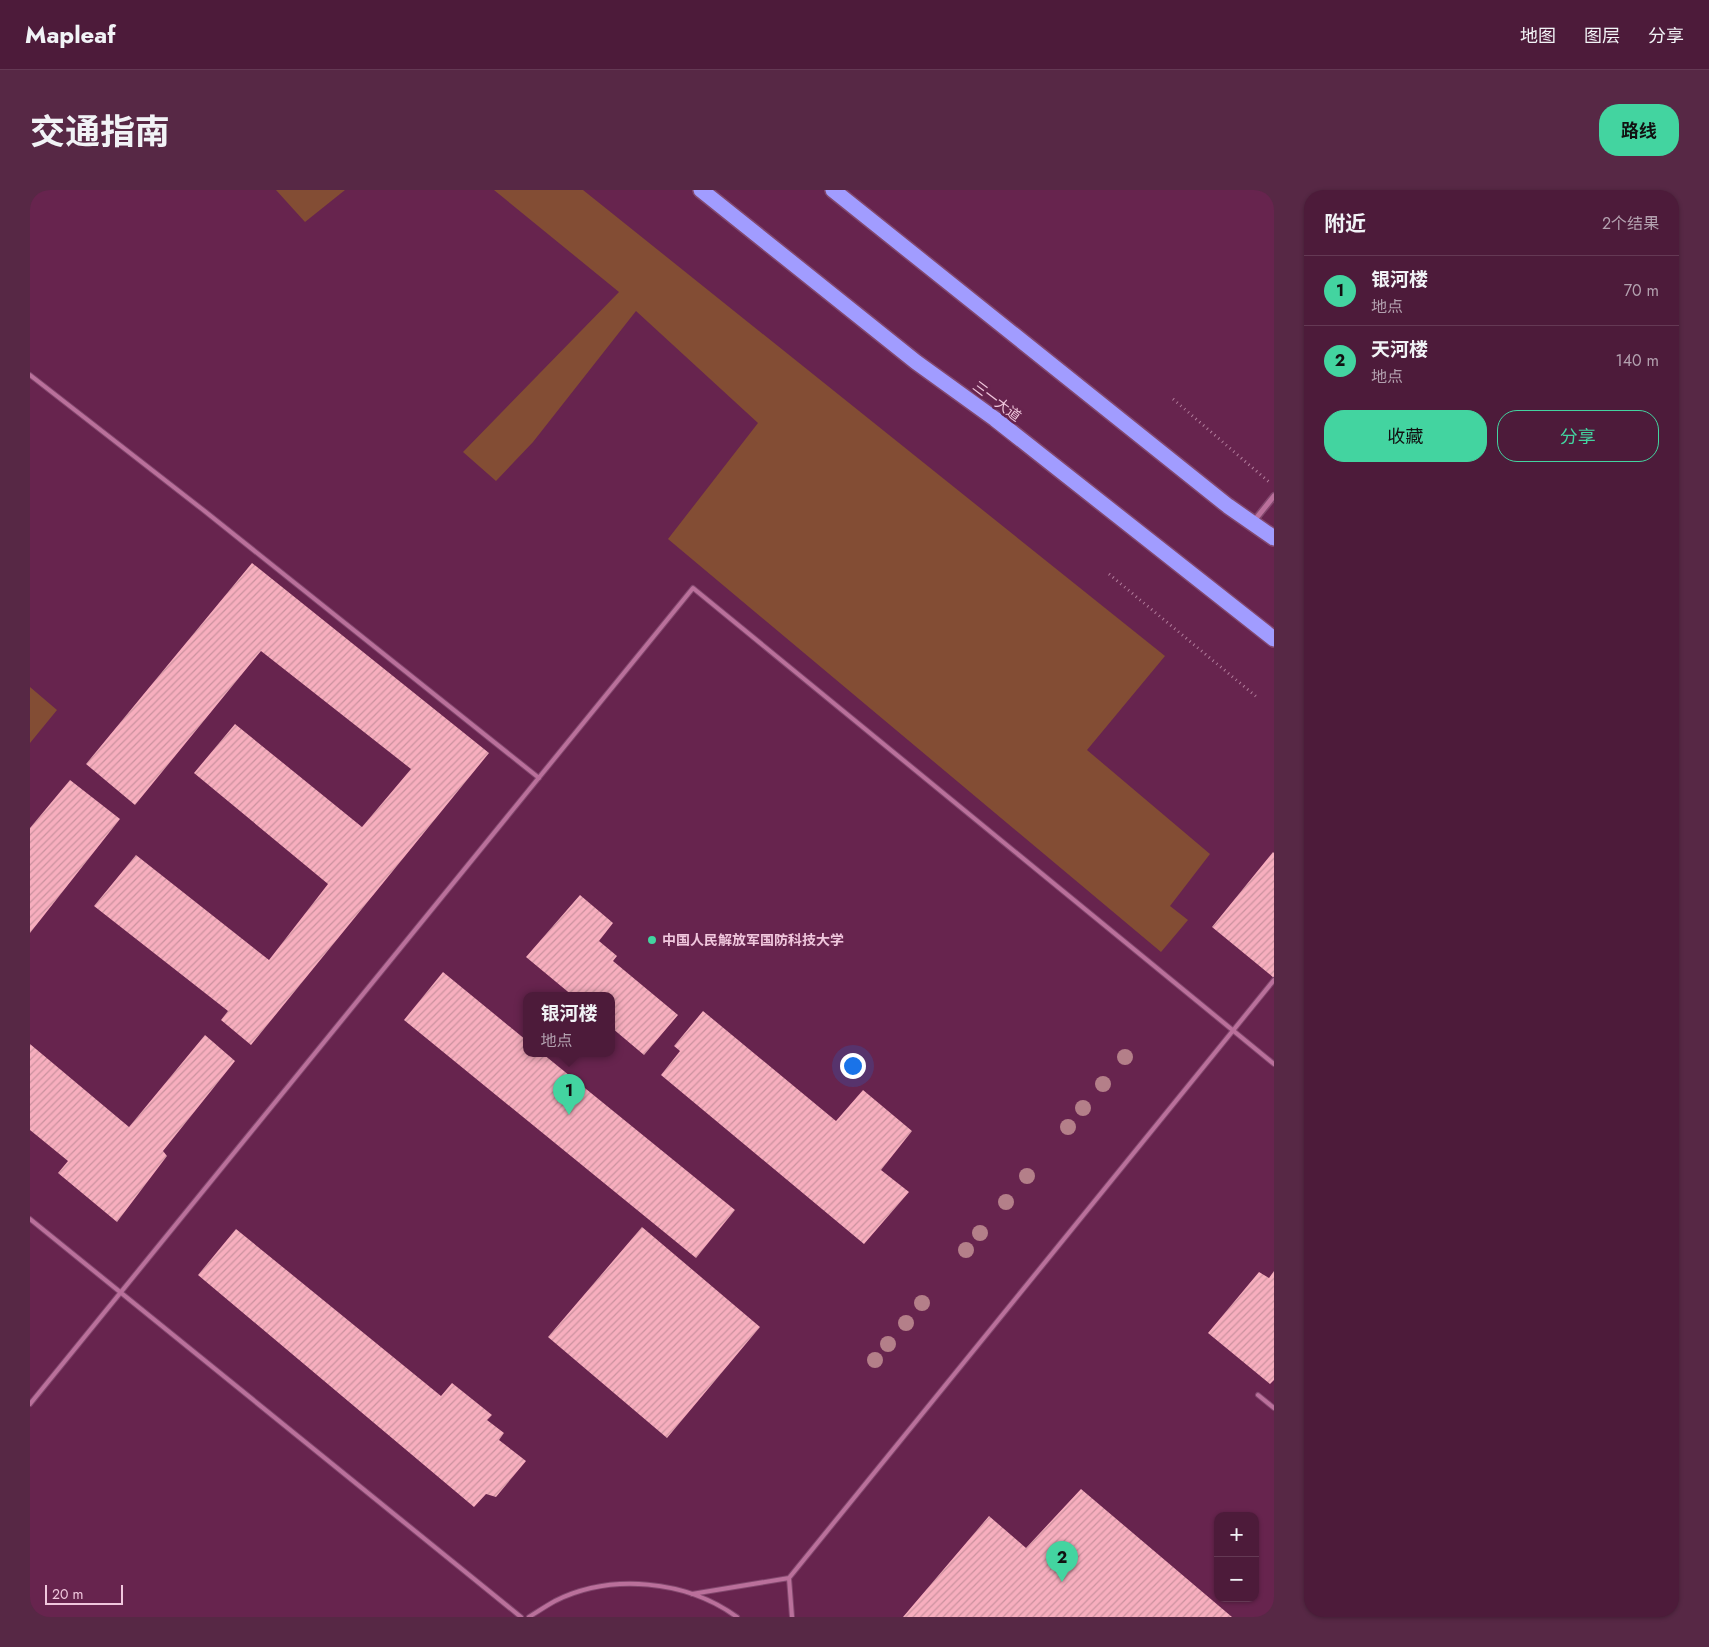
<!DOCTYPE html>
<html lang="zh">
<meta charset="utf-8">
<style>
body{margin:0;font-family:Jost,"Noto Sans SC",sans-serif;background:#572845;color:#f1f3f6}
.controls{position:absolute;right:15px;bottom:15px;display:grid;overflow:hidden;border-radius:10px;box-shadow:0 1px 4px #0004}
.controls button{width:45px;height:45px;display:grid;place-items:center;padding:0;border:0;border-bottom:1px solid #643954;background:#4d1b3a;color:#f1f3f6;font:25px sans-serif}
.scale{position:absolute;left:15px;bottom:12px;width:78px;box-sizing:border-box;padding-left:5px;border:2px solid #f0c7dd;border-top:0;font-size:14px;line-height:18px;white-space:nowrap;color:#f0c7dd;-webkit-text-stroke:4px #67244e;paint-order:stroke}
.you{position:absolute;left:822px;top:875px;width:18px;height:18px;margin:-12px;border:4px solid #fff;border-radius:50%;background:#1a73e8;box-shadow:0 0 0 8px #1a73e833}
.badge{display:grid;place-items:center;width:32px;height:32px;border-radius:50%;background:#43d4a0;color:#111;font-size:16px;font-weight:700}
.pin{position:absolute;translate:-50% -41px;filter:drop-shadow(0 1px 2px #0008)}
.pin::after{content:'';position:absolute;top:26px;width:18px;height:15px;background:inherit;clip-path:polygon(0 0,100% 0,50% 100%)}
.popup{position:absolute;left:493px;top:802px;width:92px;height:65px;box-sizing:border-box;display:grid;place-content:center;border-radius:10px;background:#4d1b3a;filter:drop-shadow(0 1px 4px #0005);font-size:16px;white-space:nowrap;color:#b3a1af}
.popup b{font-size:19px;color:#f1f3f6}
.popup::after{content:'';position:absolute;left:50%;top:100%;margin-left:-10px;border:10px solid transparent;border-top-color:#4d1b3a}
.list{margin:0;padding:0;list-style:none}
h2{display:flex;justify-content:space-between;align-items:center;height:65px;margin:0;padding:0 20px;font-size:21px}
h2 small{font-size:16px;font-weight:400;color:#b3a1af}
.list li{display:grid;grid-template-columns:32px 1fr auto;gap:15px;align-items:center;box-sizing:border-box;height:70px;padding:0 20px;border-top:1px solid #643954}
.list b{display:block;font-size:19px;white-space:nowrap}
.list p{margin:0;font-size:16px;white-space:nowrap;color:#b3a1af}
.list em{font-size:16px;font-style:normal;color:#b3a1af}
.actions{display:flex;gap:10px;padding:15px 20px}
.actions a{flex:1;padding:11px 0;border:1px solid #43d4a0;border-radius:20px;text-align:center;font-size:18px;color:#43d4a0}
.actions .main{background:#43d4a0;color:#111}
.map{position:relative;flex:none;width:1244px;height:1427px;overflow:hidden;border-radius:20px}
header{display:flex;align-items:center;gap:30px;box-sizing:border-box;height:70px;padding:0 25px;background:#4d1b3a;border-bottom:1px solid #643954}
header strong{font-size:24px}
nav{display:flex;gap:28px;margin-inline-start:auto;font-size:18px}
.intro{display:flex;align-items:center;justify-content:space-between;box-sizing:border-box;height:120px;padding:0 30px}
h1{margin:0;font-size:35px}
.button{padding:12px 22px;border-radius:20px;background:#43d4a0;color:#111;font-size:18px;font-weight:700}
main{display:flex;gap:30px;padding:0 30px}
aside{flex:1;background:#4d1b3a;border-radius:20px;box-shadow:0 1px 4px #0004}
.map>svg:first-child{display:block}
.garden{fill:#834d34}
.building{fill:url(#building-hatch)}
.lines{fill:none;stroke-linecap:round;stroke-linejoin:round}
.lane-casing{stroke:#82476d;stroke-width:6}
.street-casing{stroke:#82476d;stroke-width:8}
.highway-casing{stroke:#82476d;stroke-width:18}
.path{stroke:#b27d9c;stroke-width:3;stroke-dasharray:1 4;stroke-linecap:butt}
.lane{stroke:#ba709b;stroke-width:4}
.street{stroke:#ba709b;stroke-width:5}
.highway{stroke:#a19cff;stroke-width:15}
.tree{fill:#b47f89}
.poi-dot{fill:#43d4a0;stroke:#67244e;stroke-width:2}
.labels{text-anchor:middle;stroke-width:5;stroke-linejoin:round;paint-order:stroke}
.street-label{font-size:14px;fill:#f0c7dd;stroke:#67244e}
.poi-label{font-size:14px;font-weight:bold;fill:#f0c7dd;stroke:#67244e;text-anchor:start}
</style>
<header>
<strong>Mapleaf</strong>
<nav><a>地图</a><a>图层</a><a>分享</a></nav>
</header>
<div class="intro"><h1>交通指南</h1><a class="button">路线</a></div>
<main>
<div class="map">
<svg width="1244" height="1427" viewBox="0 0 1244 1427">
<defs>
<pattern id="building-hatch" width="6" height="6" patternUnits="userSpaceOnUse" patternTransform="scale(1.25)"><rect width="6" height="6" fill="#f7aebe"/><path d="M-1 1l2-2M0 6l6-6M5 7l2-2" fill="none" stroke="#cb929f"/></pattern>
</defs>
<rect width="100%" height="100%" fill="#67244e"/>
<path class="garden" d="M246 0H315L275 32Z
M464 0H553L1135 466 1057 560 1180 664 1140 716 1158 730 1131 762 638 349 728 233 606 121 503 252 466 291 433 262 589 102Z
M0 497 27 520 0 553Z"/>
<path class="building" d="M222 373 459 563 221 855 191 830 198 821 64 716 106 665 239 770 298 694 164 583 205 534 332 637 381 579 231 461 105 615 56 574Z
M40 590 90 629 0 743V638Z
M1243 662 1244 663V788L1182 737Z
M550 705 583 733 569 751 587 766 583 771 648 825 614 865 582 838V806H543L496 767Z
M413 782 496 850V864H513L705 1020 666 1068 374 830Z
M673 821 806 931 833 900 882 941 851 980 879 1002 834 1054 631 885 650 861 644 856Z
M175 845 205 871 133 961 137 966 87 1032 28 983 38 971 0 940V854L99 937Z
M612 1037 730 1137 637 1248 518 1147Z
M206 1039 411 1206 422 1193 462 1225 457 1230 474 1243 469 1250 496 1271 466 1307 456 1304 444 1317 168 1085Z
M1244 1081V1190L1240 1194 1178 1143 1229 1082 1239 1088Z
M1051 1299 1202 1427H873L959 1326 996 1358Z"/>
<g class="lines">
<defs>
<path id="lane" d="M0 185 172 319 509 588
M0 1029 491 1427
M1228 1205 1244 1218
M0 1214 663 398 1244 874
M759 1388 762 1427
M662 1404 759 1388 1244 790
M499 1427C507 1422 516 1416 525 1411 581 1383 656 1390 707 1427"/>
<path id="street" d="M1224 331 1244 306"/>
<path id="highway" d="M671 0 886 172 965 229 1244 449
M803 0 1198 316 1244 348"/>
</defs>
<use href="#lane" class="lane-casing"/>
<use href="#street" class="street-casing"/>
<use href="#highway" class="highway-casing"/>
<path class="path" d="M1143 209 1239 292
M1079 384 1228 508"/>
<use href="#lane" class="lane"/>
<use href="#street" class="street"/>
<use href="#highway" class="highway"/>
</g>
<g class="tree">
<circle cx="1095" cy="867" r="8"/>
<circle cx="1073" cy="894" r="8"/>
<circle cx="1053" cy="918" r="8"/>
<circle cx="1038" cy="937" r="8"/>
<circle cx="997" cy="986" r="8"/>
<circle cx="976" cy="1012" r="8"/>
<circle cx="950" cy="1043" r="8"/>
<circle cx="936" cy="1060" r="8"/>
<circle cx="892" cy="1113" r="8"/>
<circle cx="876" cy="1133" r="8"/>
<circle cx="858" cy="1154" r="8"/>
<circle cx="845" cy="1170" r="8"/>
</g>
<circle class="poi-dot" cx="622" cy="750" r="5"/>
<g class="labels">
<g class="street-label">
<text transform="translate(967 211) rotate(37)" y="5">三一大道</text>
</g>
<g class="poi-label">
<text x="632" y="755">中国人民解放军国防科技大学</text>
</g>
</g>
</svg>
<div class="controls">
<button>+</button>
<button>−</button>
</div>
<div class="scale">20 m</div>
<div class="you"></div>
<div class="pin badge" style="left:539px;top:925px">1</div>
<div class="popup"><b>银河楼</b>地点</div>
<div class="pin badge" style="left:1032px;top:1392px">2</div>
</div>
<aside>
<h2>附近<small>2个结果</small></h2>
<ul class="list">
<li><span class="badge">1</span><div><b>银河楼</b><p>地点</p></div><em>70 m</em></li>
<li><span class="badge">2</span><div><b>天河楼</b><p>地点</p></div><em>140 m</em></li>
</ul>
<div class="actions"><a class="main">收藏</a><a>分享</a></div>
</aside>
</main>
